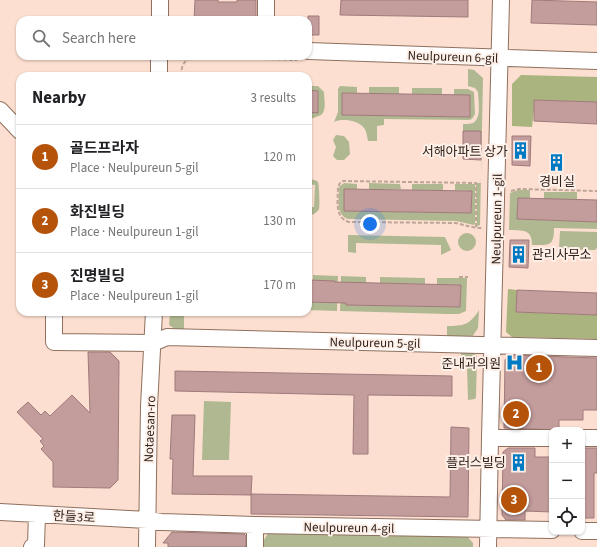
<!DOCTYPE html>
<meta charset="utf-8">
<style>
body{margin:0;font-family:"Source Sans 3","Noto Sans KR",sans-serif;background:#f6f6f6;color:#202124}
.controls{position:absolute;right:12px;bottom:12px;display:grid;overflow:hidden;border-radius:8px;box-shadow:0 1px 3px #0004}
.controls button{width:36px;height:36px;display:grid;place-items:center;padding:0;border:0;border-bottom:1px solid #e0e0e0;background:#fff;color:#202124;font:20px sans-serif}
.you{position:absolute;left:370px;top:224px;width:14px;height:14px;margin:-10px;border:3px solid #fff;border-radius:50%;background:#1a73e8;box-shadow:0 0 0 6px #1a73e833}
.badge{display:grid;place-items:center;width:26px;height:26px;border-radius:50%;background:#b45309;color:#fff;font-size:13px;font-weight:700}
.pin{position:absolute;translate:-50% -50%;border:2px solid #fff;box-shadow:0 1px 4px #0006}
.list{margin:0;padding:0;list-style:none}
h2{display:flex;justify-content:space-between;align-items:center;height:52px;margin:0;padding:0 16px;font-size:17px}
h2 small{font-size:13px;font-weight:400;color:#757577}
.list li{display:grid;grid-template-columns:26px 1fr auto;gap:12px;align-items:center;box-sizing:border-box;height:64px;padding:0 16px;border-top:1px solid #e0e0e0}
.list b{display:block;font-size:15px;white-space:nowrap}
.list p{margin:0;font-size:13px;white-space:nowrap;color:#757577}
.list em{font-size:13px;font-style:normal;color:#757577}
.icon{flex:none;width:22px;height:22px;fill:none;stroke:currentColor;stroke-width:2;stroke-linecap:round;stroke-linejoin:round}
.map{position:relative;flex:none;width:597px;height:547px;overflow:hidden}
.search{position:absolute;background:#fff;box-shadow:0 1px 3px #0004;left:16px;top:16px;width:296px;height:44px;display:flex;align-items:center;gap:10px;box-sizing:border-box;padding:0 14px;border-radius:12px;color:#757577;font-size:15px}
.panel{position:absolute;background:#fff;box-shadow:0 1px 3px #0004;left:16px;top:72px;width:296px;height:244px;border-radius:12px}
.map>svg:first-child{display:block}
.green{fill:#b0b891}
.forest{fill:#aab47f}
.building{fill:#c39c9c;stroke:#a07a7b}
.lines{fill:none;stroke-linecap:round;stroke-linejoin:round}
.minor-casing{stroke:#8f705f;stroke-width:18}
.path{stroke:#bda598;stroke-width:2;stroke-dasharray:4 2;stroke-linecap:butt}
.minor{stroke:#fff;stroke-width:16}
.labels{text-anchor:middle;stroke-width:4;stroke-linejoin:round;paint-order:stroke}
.street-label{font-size:13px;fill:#30231c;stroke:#fef0e8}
.poi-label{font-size:13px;fill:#30231c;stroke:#fef0e8;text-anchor:end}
</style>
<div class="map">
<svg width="597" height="547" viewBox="0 0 597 547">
<rect width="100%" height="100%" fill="#fcdfd0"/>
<path class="green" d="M468 69 474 70 483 78 480 225 477 226 476 183H481V131H463V124C466 124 470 124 473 123 482 118 478 100 478 92L475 88 468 86Z
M308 86H318L324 92C324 98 327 110 321 115 317 117 312 118 308 120V112H318V91L308 90Z
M340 86 357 87V93H342V115L470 117V95H454V89H468L474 92 475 114 472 119 469 120 384 119V125L377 126V141H368C367 136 367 132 364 128 358 120 342 118 334 122L338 112V89Z
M369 87H399V94L369 93Z
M412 88H442V94H412Z
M336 135 344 136 349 142 350 154 344 160H337L333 156 336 147 333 140Z
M308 180C311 180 315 179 318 182 319 184 320 205 319 209 317 213 312 215 308 216V207H314L315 185 308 184Z
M344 183 357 184V189H344V211L471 213 472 191 455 190V184H475V223L474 225 456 221 348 219C335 214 339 199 339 188L340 186Z
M369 183 400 184 401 189H369Z
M412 184H443V190H412Z
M518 190H530V198H518L517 219 597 222V229L554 228C554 247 549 245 532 245 532 228 522 231 509 230L510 193Z
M544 192H577V200L544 199Z
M560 231 597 232V248L595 250 559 249Z
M458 242a9 9 0 1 1 18 0a9 9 0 1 1-18 0Z
M348 235 445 237 451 250 441 255V245L356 243V253L348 252Z
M313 275 338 276 337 311 308 310V302L334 303 335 281 313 280Z
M341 276 366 277V283H346V305L460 307 461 285 437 284V278H467L466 311 459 314H447L340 311Z
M380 277 425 278V284L380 283Z
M479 310 478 328 472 337 447 336V326C463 326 470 325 479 310Z
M170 312H175V315H184V330L175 329 169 325Z
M461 352 473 353 477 356 476 397 475 399 468 400 467 366 461 361Z
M204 401 231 402 229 460H202Z
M269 532 466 535 473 543V547H262V543Z"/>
<path class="forest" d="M521 75 597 77V102L535 100 532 127 512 126V84Z
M508 289 517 290 516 312 597 315V339L512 337 506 332Z"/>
<path class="building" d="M195 0H218V2H237V0H256V20H194Z
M341 0H468V17L340 15Z
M532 0 597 2V25L531 23Z
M308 16H319V35H308Z
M308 90 318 91V113L308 112Z
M342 93 470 95V117L342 115Z
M534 100 597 102V124L534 121Z
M463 131H481V160L463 159Z
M512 136H531L530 166 512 165Z
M344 189 472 191 471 213 344 211Z
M518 198 597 200V222L517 219Z
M510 240H529L528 268 509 267Z
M308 280 335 281V282L461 285 460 307 346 305V303L308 302Z
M517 290 597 293V315L516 312Z
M88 352H110L119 361 118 480 110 488 53 487V462L41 449 44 446 40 441 43 439 17 412 28 402 41 415 45 411 50 416 72 395 90 413Z
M509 355 597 358V410H583V420H559V430L504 428 505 360Z
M175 371 452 376V396L368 395V454H353L354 395 175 391Z
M172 415H195L193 476H252L251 495 172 494 173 459H170Z
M451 427 469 428 468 517 251 514V494L450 497Z
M508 448H535V457H552V512L525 511V520H506L502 515 503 452Z
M582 448H597V473H594V518H582Z
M172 532 244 534 246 536V547H168V543H163Z"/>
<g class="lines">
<defs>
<path id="minor" d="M160 20V0
M266 20V0
M308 51 597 61
M159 76V56
M0 110 20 131
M54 312V342L153 343 167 337 597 348
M490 438H552
M582 438H597
M0 512 147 520 162 522 255 525 552 530
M582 531H597
M32 547 36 545 37 514
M147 547 149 406 154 312
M255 547V525
M488 547 490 438 501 0"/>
</defs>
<use href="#minor" class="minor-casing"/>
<path class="path" d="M181 76C181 66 184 59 195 57L297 60
M511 191 519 189 597 191
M476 227V183L343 181 340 183 338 187C338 199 334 218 349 222L456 223C465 225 473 228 482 228
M459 277H468"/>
<use href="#minor" class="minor"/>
</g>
<defs>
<symbol id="building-bare" viewBox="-9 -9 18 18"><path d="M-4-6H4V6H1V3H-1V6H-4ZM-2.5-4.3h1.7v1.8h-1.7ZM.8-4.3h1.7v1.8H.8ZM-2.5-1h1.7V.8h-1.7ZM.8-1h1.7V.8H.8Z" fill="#007ac3" stroke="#fef0e8" stroke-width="2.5" paint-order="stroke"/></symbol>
<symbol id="hospital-bare" viewBox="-9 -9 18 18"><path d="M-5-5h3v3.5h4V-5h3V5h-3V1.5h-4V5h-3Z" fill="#007ac3" stroke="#fef0e8" stroke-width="2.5" paint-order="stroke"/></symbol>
</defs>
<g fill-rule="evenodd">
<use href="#building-bare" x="508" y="138" width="25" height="25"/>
<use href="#building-bare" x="544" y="150" width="25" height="25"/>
<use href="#building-bare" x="506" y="242" width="25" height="25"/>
<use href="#hospital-bare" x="502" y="350" width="25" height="25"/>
<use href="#building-bare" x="506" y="450" width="25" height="25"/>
</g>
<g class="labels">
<g class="street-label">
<text transform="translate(453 56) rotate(2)" y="5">Neulpureun 6-gil</text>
<text transform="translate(496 219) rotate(-89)" y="5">Neulpureun 1-gil</text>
<text transform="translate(375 342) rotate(1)" y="5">Neulpureun 5-gil</text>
<text transform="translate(149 429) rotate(-88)" y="5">Notaesan-ro</text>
<text transform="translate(74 516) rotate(3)" y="5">한들3로</text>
<text transform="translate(349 527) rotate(1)" y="5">Neulpureun 4-gil</text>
</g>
<g class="poi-label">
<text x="508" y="156">서해아파트 상가</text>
<text x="557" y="186" text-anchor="middle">경비실</text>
<text x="532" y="259" text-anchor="start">관리사무소</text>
<text x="501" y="368">준내과의원</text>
<text x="506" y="467">플러스빌딩</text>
</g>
</g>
</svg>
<div class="controls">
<button>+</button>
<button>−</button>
<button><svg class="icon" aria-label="locate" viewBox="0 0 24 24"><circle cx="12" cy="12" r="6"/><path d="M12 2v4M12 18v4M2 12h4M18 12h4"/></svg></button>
</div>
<div class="you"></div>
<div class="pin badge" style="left:539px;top:368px">1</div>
<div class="pin badge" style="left:516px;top:414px">2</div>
<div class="pin badge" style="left:514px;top:500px">3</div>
<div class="search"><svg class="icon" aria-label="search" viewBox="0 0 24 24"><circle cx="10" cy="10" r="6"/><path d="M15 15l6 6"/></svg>Search here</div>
<section class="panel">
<h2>Nearby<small>3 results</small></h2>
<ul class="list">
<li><span class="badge">1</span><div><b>골드프라자</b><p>Place · Neulpureun 5-gil</p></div><em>120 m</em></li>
<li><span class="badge">2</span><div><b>화진빌딩</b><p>Place · Neulpureun 1-gil</p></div><em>130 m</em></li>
<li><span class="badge">3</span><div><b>진명빌딩</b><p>Place · Neulpureun 1-gil</p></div><em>170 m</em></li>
</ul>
</section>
</div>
